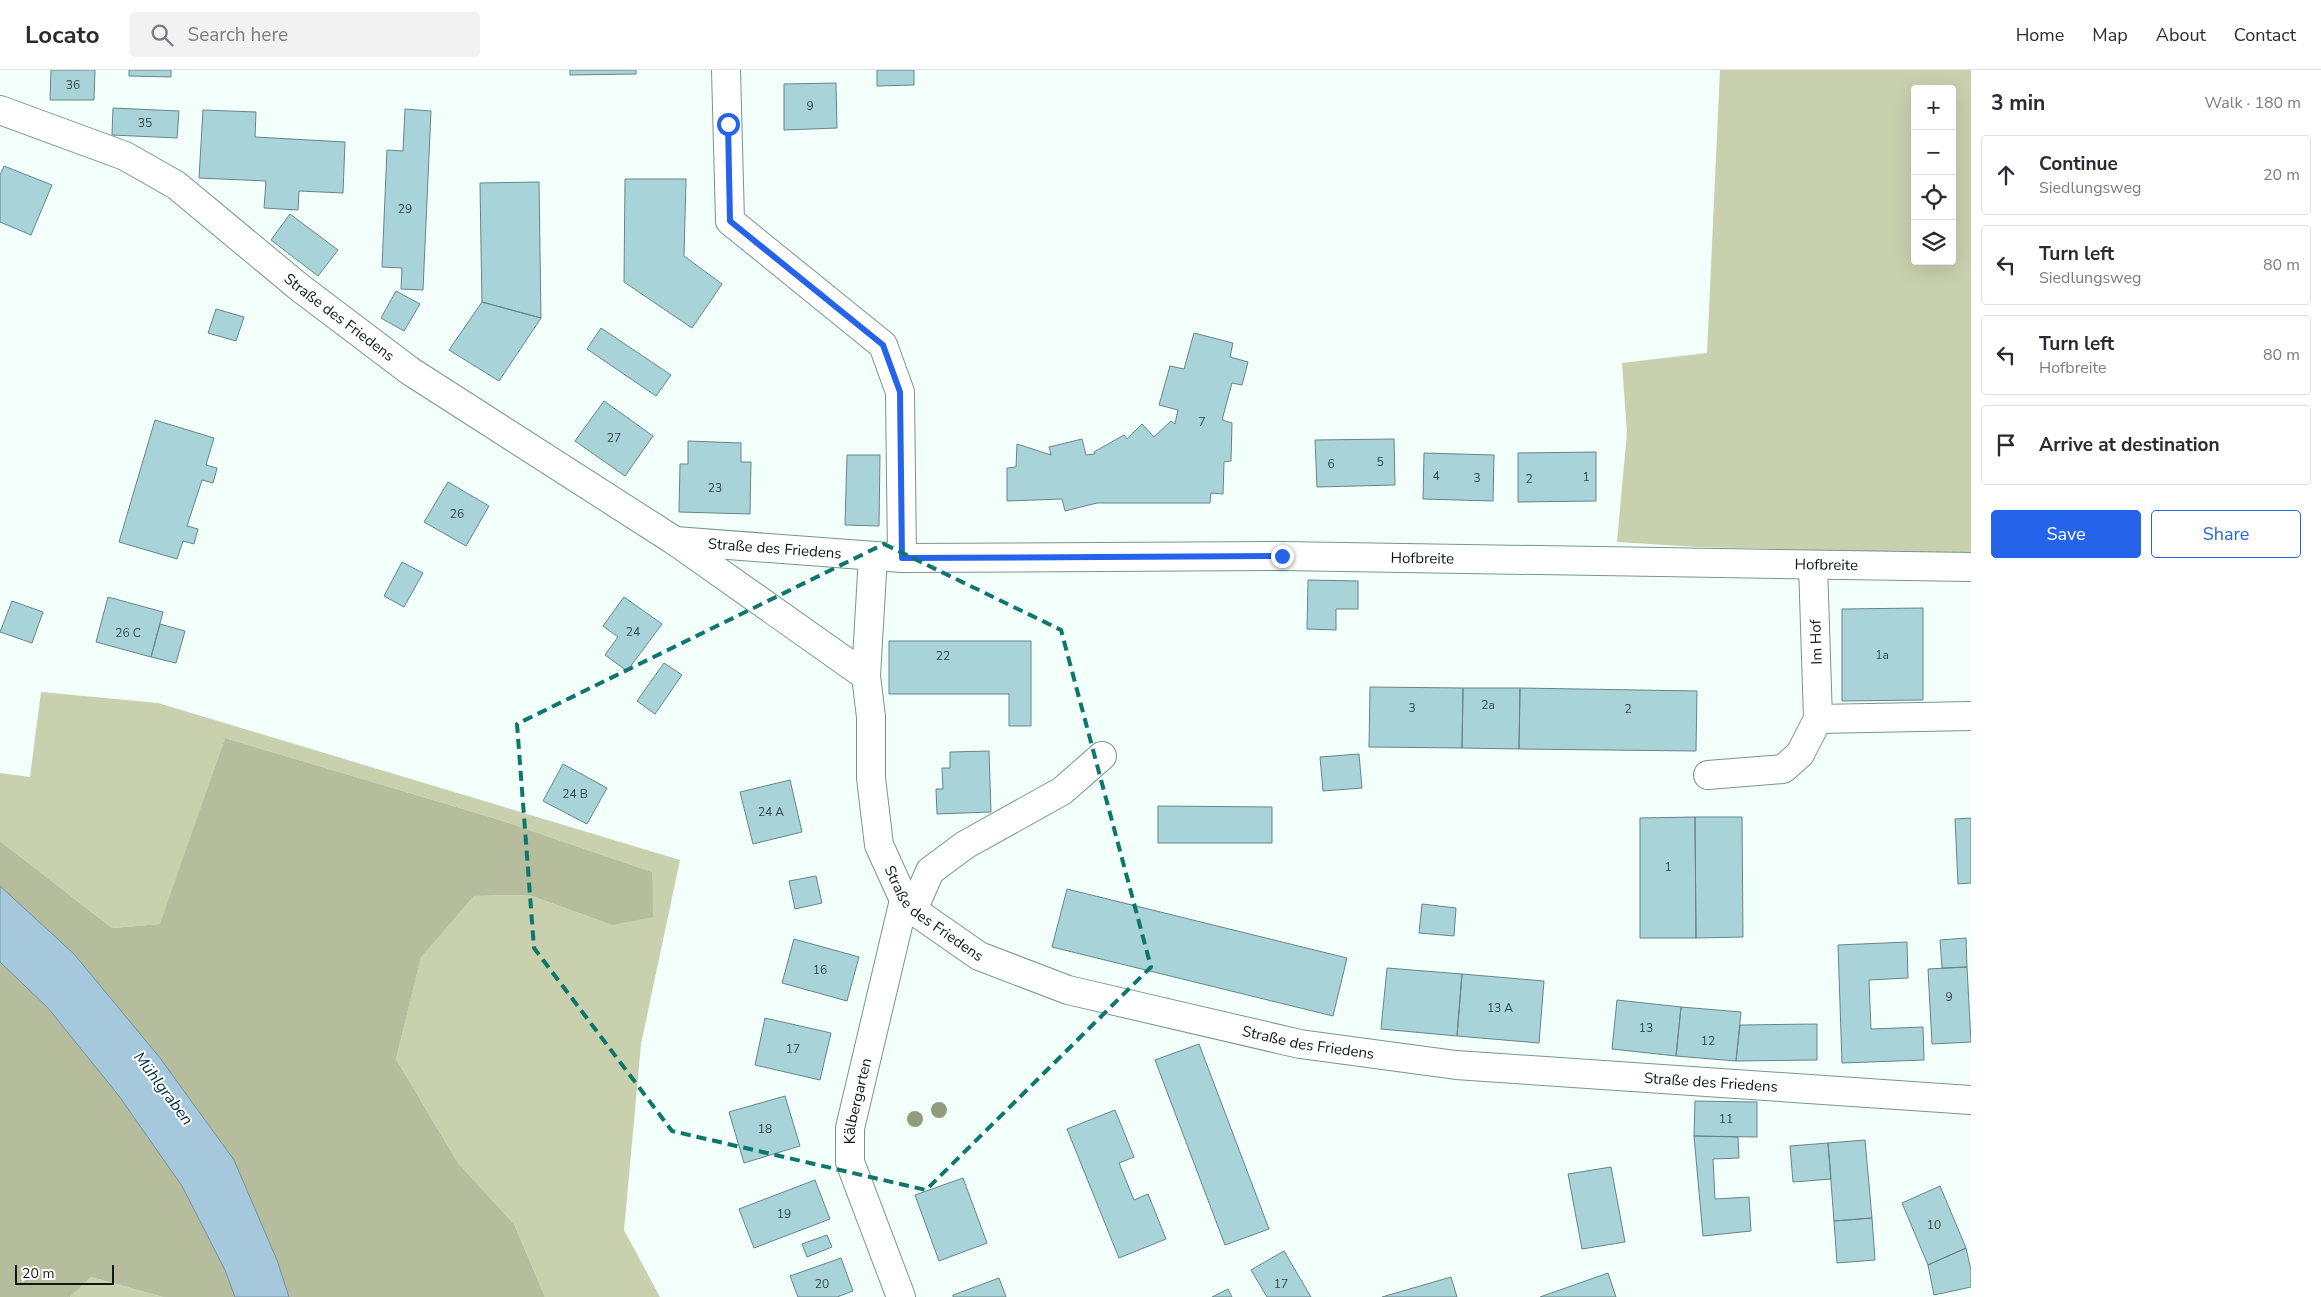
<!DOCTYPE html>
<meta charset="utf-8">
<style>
body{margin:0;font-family:"Nunito Sans",sans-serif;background:#f2f2f3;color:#2b2b33}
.controls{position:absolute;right:15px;top:15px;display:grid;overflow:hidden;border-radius:5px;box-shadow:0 5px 20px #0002}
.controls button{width:45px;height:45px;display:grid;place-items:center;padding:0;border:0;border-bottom:1px solid #e1e1e2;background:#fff;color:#2b2b33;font:25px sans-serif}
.scale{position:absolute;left:15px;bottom:12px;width:99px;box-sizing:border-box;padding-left:5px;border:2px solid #0d1815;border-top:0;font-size:14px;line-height:18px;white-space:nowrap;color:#0d1815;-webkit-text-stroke:4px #fff;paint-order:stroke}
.stop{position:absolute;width:15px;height:15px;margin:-11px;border:4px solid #2563eb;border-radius:50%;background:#fff}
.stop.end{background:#2563eb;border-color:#fff;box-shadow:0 1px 5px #0008}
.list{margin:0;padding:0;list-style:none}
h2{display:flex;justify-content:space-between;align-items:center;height:65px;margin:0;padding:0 20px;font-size:21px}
h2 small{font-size:16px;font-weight:400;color:#7c7c81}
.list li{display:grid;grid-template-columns:32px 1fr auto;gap:15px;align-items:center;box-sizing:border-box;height:80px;margin:0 10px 10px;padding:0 10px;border:1px solid #e1e1e2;border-radius:5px}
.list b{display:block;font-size:19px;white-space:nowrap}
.list p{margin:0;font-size:16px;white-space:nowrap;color:#7c7c81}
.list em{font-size:16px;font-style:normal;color:#7c7c81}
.actions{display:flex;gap:10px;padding:15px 20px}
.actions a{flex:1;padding:11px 0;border:1px solid #2563eb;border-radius:5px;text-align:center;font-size:18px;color:#2563eb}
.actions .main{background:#2563eb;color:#fff}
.icon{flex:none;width:28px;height:28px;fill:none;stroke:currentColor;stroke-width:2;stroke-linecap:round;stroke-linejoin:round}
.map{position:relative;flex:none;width:1971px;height:1227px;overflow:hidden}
header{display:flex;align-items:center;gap:30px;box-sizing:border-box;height:70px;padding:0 25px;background:#fff;border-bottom:1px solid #e1e1e2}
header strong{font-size:24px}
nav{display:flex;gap:28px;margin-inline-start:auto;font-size:18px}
.search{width:350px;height:45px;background:#f2f2f3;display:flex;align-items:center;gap:12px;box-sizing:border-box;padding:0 18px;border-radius:5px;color:#7c7c81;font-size:19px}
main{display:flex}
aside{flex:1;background:#fff}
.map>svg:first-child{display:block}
.green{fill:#c8d0ae;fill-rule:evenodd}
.forest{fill:#b6bd9c}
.water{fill:#a5c8dc;stroke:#7793a0}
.building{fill:#a8d4d9;stroke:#678588}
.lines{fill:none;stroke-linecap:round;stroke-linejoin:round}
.minor-casing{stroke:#78958d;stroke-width:30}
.minor{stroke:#fff;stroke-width:28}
.tree{fill:#929c7c}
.route{stroke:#2563eb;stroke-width:6}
.marked{fill:none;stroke:#0f766e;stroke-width:4;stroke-dasharray:10 6;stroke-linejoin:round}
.labels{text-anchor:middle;stroke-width:4;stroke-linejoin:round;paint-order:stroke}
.number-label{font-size:12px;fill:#344746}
.street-label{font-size:15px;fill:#0d1815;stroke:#fff}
.water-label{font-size:16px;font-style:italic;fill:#003045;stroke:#fff}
</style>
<header>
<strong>Locato</strong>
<div class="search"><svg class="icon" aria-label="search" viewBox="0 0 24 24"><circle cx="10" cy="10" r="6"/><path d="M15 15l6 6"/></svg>Search here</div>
<nav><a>Home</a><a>Map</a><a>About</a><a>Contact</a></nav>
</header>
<main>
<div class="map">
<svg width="1971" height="1227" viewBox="0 0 1971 1227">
<rect width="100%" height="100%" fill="#f2fffb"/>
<path class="green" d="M1720 0H1971V484L1698 477 1617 472 1627 363 1622 293 1707 283ZM1915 19H1952V191H1915Z
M41 622 158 633 680 790 641 974 624 1160 660 1227H545L514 1154 458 1093 396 989 421 886 474 826 529 825 612 855 652 802 500 750 225 668 161 854 112 858 0 771V703L30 707Z
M91 1207 163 1227H70Z"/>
<path class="forest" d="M225 668 500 750 652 802 653 847 612 855 529 825 474 826 421 887 396 989 458 1093 514 1154 545 1227H163L91 1207 70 1227H0V771L112 858 160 854Z"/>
<path class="water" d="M0 816 74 884 160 988 234 1090 277 1190 289 1227H235L225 1200 182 1116 119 1026 48 938 0 892Z"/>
<path class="building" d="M51 0H95L94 30H50Z
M129 0H171V7L129 6Z
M570 0H636V4L570 5Z
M877 0H914V15L877 16Z
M836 13 837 58 784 60V14Z
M113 38 179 41 177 68 112 65Z
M405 39 431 41 423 220 401 219 402 198 382 197 387 80 403 81Z
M203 40 256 42 255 67 345 72 343 123 299 121 298 140 264 138 266 111 199 108Z
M4 96 52 115 31 165 0 152V105Z
M625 109H686L684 186 722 214 692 258 624 212Z
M539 112 541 248 482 232 481 177 480 113Z
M290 144 338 180 318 206 271 170Z
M396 221 420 234 404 261 381 248Z
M482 232 541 248 499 311 449 280Z
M216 239 244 247 236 271 208 263Z
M601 258 671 305 656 326 587 279Z
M1194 263 1233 273 1230 287 1248 292 1242 315 1232 313 1222 350 1232 353 1231 391 1224 392 1223 424 1211 423 1210 433H1097L1065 441 1062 429 1007 431V398L1016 397 1017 374 1051 385 1049 377 1082 369 1086 385 1095 384 1094 382 1124 365 1127 369 1142 354 1154 367 1171 351 1175 354 1178 340 1159 335 1170 296 1184 299Z
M604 331 653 366 625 406 575 371Z
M155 350 214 368 206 395 217 398 215 406 213 413 202 410 187 456 198 459 194 474 183 471 177 489 119 472Z
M1394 369 1395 415 1317 417 1315 370Z
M688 371 741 373V392H751L750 444 679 442 680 394H688Z
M1596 382V431L1518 432V383Z
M1424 383 1494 385 1493 431 1423 429Z
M847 385H880L879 456 845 455Z
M448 412 489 436 466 476 424 452Z
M402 492 423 503 404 537 384 526Z
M1308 510 1358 511V539H1336V560L1307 559Z
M108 527 163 542 151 587 96 572Z
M624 527 662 554 627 601 605 585 618 567 603 556Z
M12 531 43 542 32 573 0 562Z
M1923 538V630L1842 631V539Z
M160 554 185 561 176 593 151 587Z
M889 571H1031V656H1009V624H889Z
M664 593 682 605 655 644 637 631Z
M1370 617 1463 618 1462 678 1369 677Z
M1463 618H1520L1519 679 1462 678Z
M1520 618 1697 621 1696 681 1519 679Z
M989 681 991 742 937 744 936 719H943L942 698H950V682Z
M1359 684 1362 718 1323 721 1320 687Z
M563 694 607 718 587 754 543 731Z
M790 710 802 762 753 774 740 722Z
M1158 736 1272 737V773H1158Z
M1695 747 1696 868H1640V748Z
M1695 747H1742L1743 867 1696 868Z
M1971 748V813L1958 814 1955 749Z
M816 806 822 833 795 839 789 811Z
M1067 819 1347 888 1333 946 1052 877Z
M1422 834 1456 838 1454 866 1419 863Z
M1966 868 1967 897 1942 898 1940 870Z
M794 869 859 887 847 931 782 913Z
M1907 872 1908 908 1869 910 1871 959 1923 957 1924 990 1842 993 1838 875Z
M1967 897 1971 972 1932 974 1928 899Z
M1387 898 1462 904 1457 966 1381 959Z
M1462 904 1544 911 1539 973 1457 966Z
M1617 930 1681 937 1676 986 1612 979Z
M1681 937 1741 942 1736 991 1676 986Z
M765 948 831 963 820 1010 755 995Z
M1817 954V990L1736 991 1740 955Z
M1199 974 1269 1159 1225 1175 1155 990Z
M785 1026 800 1076 744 1093 729 1042Z
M1695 1031 1757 1032V1067L1694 1066Z
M1115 1040 1134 1087 1119 1093 1134 1130 1148 1124 1166 1169 1119 1188 1067 1059Z
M1694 1066 1738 1067 1739 1088 1713 1089 1715 1129 1749 1127 1751 1161 1703 1166Z
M1865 1070 1872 1148 1834 1151 1828 1073Z
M1828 1073 1831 1109 1793 1112 1790 1076Z
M1611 1097 1625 1172 1582 1179 1568 1104Z
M963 1108 987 1173 939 1191 915 1125Z
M815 1110 830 1149 754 1178 739 1139Z
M1940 1116 1966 1178 1928 1195 1902 1133Z
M1872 1148 1875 1190 1837 1193 1834 1151Z
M827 1165 832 1177 807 1187 802 1174Z
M1966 1178 1971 1200V1217L1934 1225 1928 1195Z
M1284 1181 1311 1227H1267L1251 1200Z
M841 1188 853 1221 837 1227H798L790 1206Z
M1608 1203 1616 1227H1540Z
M1451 1207 1457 1227H1382Z
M999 1208 1006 1227H953V1225Z
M1228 1219 1232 1227H1212Z"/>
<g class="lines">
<defs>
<g id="minor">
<path d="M726 0 730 151 883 275 900 322 902 488"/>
<path id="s1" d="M0 40 125 86 176 115 299 217 410 301 675 471 866 606 871 647V708L879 775 904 830 913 840 979 886 1068 920 1300 974 1456 995 1971 1030"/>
<path id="s2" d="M675 471 902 488 1282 486 1971 497"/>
<path d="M866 606 873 486"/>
<path d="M1818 649 1971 646"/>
<path d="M1708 705 1783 699 1800 684 1818 649 1813 495"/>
<path d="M913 840 930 801 965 775 1062 721 1102 686"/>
<path id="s3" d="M901 1227 850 1092V1058L904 830"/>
</g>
</defs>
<use href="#minor" class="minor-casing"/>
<use href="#minor" class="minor"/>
</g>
<g class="tree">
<circle cx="939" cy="1040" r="8"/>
<circle cx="915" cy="1049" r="8"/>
</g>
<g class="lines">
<path class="route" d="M728 54 730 151 883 275 900 322 902 488 1282 486"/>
</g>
<path class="marked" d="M884 474 1061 560 1151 897 926 1120 672 1061 534 878 517 654Z"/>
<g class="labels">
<g class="number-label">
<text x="73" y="19">36</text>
<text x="810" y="40">9</text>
<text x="145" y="57">35</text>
<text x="405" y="143">29</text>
<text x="1202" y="356">7</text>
<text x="614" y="372">27</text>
<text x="1380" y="396">5</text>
<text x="1331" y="398">6</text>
<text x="1436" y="410">4</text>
<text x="1586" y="411">1</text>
<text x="1477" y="412">3</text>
<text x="1529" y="413">2</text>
<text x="715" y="422">23</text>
<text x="457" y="448">26</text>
<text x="633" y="566">24</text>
<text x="128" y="567">26 C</text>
<text x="1882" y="589">1a</text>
<text x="943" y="590">22</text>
<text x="1488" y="639">2a</text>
<text x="1412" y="642">3</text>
<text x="1628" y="643">2</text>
<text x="575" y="728">24 B</text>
<text x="771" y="746">24 A</text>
<text x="1668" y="801">1</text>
<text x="820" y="904">16</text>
<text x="1949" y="931">9</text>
<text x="1500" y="942">13 A</text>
<text x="1646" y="962">13</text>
<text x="1708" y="975">12</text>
<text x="793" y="983">17</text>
<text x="1726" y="1053">11</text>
<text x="765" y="1063">18</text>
<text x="784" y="1148">19</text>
<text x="1934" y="1159">10</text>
<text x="822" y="1218">20</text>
<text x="1281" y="1218">17</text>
</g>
<g class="street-label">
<text dy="5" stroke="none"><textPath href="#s1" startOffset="402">Straße des Friedens</textPath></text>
<text dy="5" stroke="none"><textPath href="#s2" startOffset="100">Straße des Friedens</textPath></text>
<text dy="5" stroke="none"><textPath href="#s2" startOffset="748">Hofbreite</textPath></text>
<text dy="5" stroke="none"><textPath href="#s2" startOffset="1152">Hofbreite</textPath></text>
<text transform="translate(1816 572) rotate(-92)" y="5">Im Hof</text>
<text dy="5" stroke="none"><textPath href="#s1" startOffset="1300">Straße des Friedens</textPath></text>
<text dy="5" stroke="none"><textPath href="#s1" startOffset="1705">Straße des Friedens</textPath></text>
<text dy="5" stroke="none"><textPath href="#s1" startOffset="2110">Straße des Friedens</textPath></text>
<text dy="5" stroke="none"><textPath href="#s3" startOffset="206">Kälbergarten</textPath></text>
</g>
<g class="water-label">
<text transform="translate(164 1018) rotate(53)" y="6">Mühlgraben</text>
</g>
</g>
</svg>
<div class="controls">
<button>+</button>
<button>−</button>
<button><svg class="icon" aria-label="locate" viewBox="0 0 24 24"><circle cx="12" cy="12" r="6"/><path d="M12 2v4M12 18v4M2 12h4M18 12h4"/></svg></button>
<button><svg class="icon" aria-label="layers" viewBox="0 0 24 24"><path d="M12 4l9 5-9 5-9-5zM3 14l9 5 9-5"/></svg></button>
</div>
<div class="scale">20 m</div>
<div class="stop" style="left:728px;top:54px"></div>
<div class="stop end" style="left:1282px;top:486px"></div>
</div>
<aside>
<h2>3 min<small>Walk · 180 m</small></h2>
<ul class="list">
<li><svg class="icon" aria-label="ahead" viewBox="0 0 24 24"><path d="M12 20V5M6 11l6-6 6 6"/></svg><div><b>Continue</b><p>Siedlungsweg</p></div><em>20 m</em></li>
<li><svg class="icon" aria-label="left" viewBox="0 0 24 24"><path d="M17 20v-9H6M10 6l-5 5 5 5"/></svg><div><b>Turn left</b><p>Siedlungsweg</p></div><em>80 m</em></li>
<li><svg class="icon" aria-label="left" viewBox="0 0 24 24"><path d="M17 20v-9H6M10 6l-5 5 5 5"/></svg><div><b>Turn left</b><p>Hofbreite</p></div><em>80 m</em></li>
<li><svg class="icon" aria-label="arrive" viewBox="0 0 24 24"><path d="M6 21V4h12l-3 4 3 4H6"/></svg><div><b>Arrive at destination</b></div></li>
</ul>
<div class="actions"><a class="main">Save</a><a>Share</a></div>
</aside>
</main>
